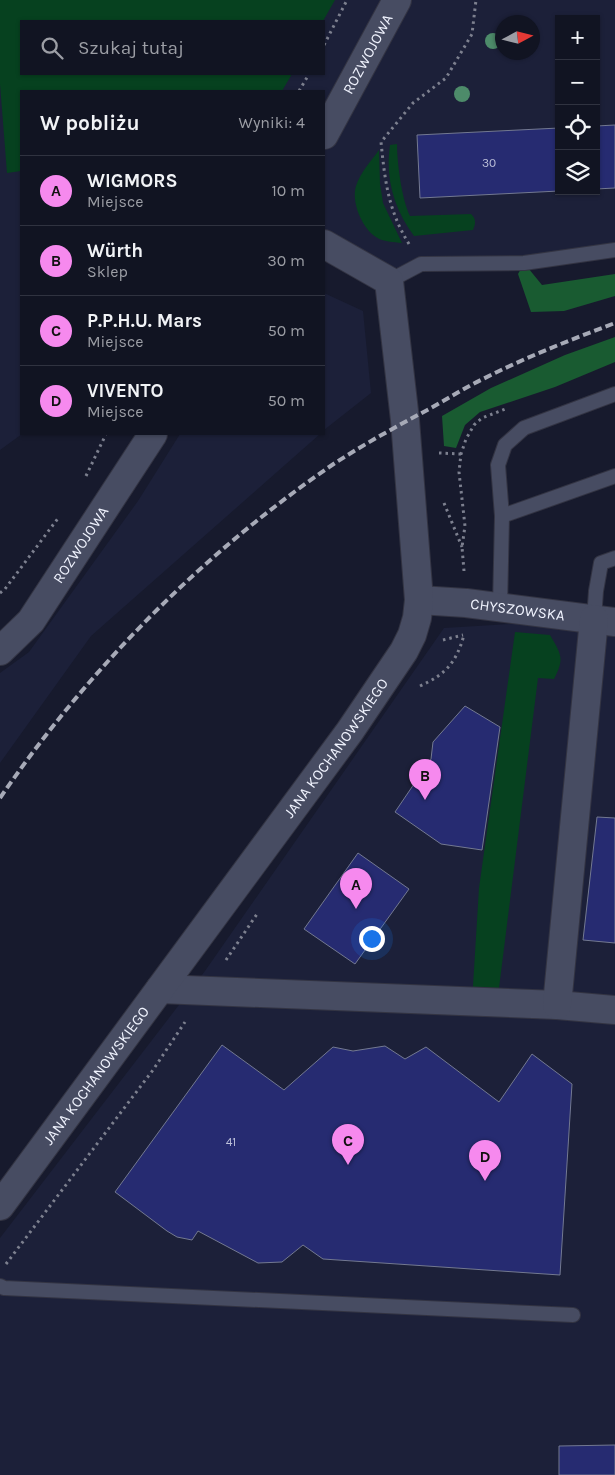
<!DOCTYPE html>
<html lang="pl">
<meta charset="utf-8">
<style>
body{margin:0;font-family:Karla,sans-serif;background:#1e212f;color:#f1f3f6}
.controls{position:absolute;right:15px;top:15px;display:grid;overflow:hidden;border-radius:0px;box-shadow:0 1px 4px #0004}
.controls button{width:45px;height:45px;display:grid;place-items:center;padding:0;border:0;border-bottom:1px solid #303340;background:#111422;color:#f1f3f6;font:25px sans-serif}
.compass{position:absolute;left:495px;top:15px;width:45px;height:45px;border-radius:50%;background:#111422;box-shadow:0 1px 4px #0004;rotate:83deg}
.you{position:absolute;left:371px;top:938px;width:18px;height:18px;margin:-12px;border:4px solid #fff;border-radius:50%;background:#1a73e8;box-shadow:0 0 0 8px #1a73e833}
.badge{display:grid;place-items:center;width:32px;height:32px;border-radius:50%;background:#f689ee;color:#111;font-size:16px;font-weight:700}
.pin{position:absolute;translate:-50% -41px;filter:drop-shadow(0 1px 2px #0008)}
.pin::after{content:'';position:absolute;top:26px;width:18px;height:15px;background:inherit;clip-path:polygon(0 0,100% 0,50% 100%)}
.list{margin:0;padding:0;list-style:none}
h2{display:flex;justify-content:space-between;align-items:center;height:65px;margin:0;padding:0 20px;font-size:21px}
h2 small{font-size:16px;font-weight:400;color:#9c9ea5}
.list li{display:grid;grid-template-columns:32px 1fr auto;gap:15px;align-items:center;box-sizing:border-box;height:70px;padding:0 20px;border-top:1px solid #303340}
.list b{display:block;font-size:19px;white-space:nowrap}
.list p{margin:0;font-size:16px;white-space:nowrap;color:#9c9ea5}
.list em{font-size:16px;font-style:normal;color:#9c9ea5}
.icon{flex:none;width:28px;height:28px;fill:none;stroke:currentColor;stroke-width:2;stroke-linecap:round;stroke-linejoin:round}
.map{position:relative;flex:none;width:615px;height:1475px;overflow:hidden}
.search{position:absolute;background:#111422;box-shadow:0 1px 4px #0004;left:20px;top:20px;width:305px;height:55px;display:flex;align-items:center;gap:12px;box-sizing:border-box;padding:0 18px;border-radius:0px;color:#9c9ea5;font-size:19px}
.panel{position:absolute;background:#111422;box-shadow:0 1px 4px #0004;left:20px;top:90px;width:305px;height:345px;border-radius:0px}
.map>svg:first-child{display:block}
.built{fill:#1c2039;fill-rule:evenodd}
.green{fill:#06411f}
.forest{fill:#195b31}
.building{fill:#262b71;stroke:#737991}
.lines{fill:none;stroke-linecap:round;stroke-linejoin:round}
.lane-casing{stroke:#333443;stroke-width:16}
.street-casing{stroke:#333443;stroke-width:30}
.secondary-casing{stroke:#333443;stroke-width:30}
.path{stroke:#7d808f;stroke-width:3;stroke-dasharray:2.5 4;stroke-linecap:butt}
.lane{stroke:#474c62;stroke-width:14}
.street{stroke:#474c62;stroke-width:28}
.secondary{stroke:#474c62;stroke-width:28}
.rail{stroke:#a7aab7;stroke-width:4;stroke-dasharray:8 4;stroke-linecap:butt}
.tree{fill:#4d8b6a}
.labels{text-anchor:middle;stroke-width:5;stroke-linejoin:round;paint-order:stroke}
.number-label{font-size:12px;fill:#bdc0da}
.street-label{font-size:15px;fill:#eff2fd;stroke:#05060d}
</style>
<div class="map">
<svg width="615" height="1475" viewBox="0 0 615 1475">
<rect width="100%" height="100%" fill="#171a2d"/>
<path class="built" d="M0 0H615V250L421 264 389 281 324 244V91H21L22 434 0 450ZM559 19H596V191H559ZM21 21H324V74H21ZM502 22H532V52H502Z
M324 293 363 311 371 393 324 430Z
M180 434H320L91 636 0 763V673L29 652 138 501Z
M594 619 615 623V1475H0V1238L205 971 444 628Z"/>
<path class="green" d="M0 0H335L323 21H21V74H292L282 91H21V171L7 173 0 84Z
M397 144C397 163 402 200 410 216L471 214C476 219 476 223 473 230L414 236C394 209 385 178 390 145Z
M379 150 380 184 383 203 402 243C394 242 383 242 376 237 362 228 351 202 356 186 360 173 371 161 379 150Z
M515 632 550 635C561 654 565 658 554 679L538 678 499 988 481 1002H472L479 888Z"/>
<path class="forest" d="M524 263 542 285 615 274V296L564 311 531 312 518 274Z
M615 337V362L555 387 480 412 465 425 456 448 444 446 442 416 491 388 565 355Z"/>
<path class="building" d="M615 125V188L596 189V126Z
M559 128V191L420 198 417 135Z
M465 706 500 727 482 850 441 844 395 812 431 759 433 742Z
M597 817 615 818V943L583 940Z
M358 853 409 889 355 964 304 929Z
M222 1045 284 1090 333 1047 353 1051 385 1046 405 1059 426 1047 499 1102 532 1054 572 1084 560 1275 323 1259 303 1245 282 1262 258 1263 198 1231 192 1240 177 1237 167 1231 115 1192Z
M615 1445V1475H559V1446Z"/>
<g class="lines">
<defs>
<path id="lane" d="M389 281 421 264 524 263 615 250
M502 516 615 476
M500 607 502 516 498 465 505 445 524 428 615 394
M594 619 596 591 601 563 615 558
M0 1286 4 1288 573 1315"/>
<g id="street">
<path id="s1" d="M419 600 466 603 615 622"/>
<path d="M160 989 557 1005 615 1010"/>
<path d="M557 1005 594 619"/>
</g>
<g id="secondary">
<path id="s2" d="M324 135 397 0"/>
<path id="s3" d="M0 651 31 621 153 434"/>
<path id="s4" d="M0 1206 350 731 404 651 412 635 417 618 419 600 405 420 389 281 324 244"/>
</g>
</defs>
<use href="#lane" class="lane-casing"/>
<use href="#street" class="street-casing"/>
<use href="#secondary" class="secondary-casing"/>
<path class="path" d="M324 45 347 0
M299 91 309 74
M409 244C388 210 385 181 381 142L413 103 446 78 472 34 476 0
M439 453 461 454
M86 476 106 434
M444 503 462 547
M464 571 462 547 465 526 459 472 461 454 466 439 474 425 482 418 508 408
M0 593 5 589 59 517
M443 640 463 635
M420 686C446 674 456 663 464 635
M226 960 257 914
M6 1264 153 1070 185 1022"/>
<use href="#lane" class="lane"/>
<use href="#street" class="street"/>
<use href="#secondary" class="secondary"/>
<path class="rail" d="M0 798C90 667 204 552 335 463 366 443 399 425 431 408 449 398 466 387 483 379 526 357 570 340 615 323"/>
</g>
<g class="tree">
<circle cx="493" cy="41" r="8"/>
<circle cx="462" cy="94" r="8"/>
</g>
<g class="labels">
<g class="number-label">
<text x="489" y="167">30</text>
<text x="231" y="1146">41</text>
</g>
<g class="street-label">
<text dy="5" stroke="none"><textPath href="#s2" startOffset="92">ROZWOJOWA</textPath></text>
<text dy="5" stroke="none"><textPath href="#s3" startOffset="134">ROZWOJOWA</textPath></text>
<text dy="5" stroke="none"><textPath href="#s1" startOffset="99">CHYSZOWSKA</textPath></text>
<text dy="5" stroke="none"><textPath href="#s4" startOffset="568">JANA KOCHANOWSKIEGO</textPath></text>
<text dy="5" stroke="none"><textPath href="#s4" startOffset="162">JANA KOCHANOWSKIEGO</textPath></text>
</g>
</g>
</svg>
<div class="controls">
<button>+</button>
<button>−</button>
<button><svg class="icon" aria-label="locate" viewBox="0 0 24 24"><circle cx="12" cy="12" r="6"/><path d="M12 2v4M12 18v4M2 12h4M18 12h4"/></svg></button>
<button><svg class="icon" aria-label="layers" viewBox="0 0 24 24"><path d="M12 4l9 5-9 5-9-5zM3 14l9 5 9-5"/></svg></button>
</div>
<svg class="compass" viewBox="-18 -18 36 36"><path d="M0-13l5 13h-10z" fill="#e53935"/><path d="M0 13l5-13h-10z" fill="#9c9ea5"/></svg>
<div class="you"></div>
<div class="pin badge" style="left:356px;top:909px">A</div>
<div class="pin badge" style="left:425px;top:800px">B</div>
<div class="pin badge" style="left:348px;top:1165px">C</div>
<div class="pin badge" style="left:485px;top:1181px">D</div>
<div class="search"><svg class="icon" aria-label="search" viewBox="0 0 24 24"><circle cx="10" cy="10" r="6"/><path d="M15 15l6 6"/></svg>Szukaj tutaj</div>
<section class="panel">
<h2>W pobliżu<small>Wyniki: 4</small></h2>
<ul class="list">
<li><span class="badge">A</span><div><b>WIGMORS</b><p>Miejsce</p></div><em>10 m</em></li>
<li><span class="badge">B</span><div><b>Würth</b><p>Sklep</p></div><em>30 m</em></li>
<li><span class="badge">C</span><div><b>P.P.H.U. Mars</b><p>Miejsce</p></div><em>50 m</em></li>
<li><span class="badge">D</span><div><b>VIVENTO</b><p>Miejsce</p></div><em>50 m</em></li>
</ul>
</section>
</div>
